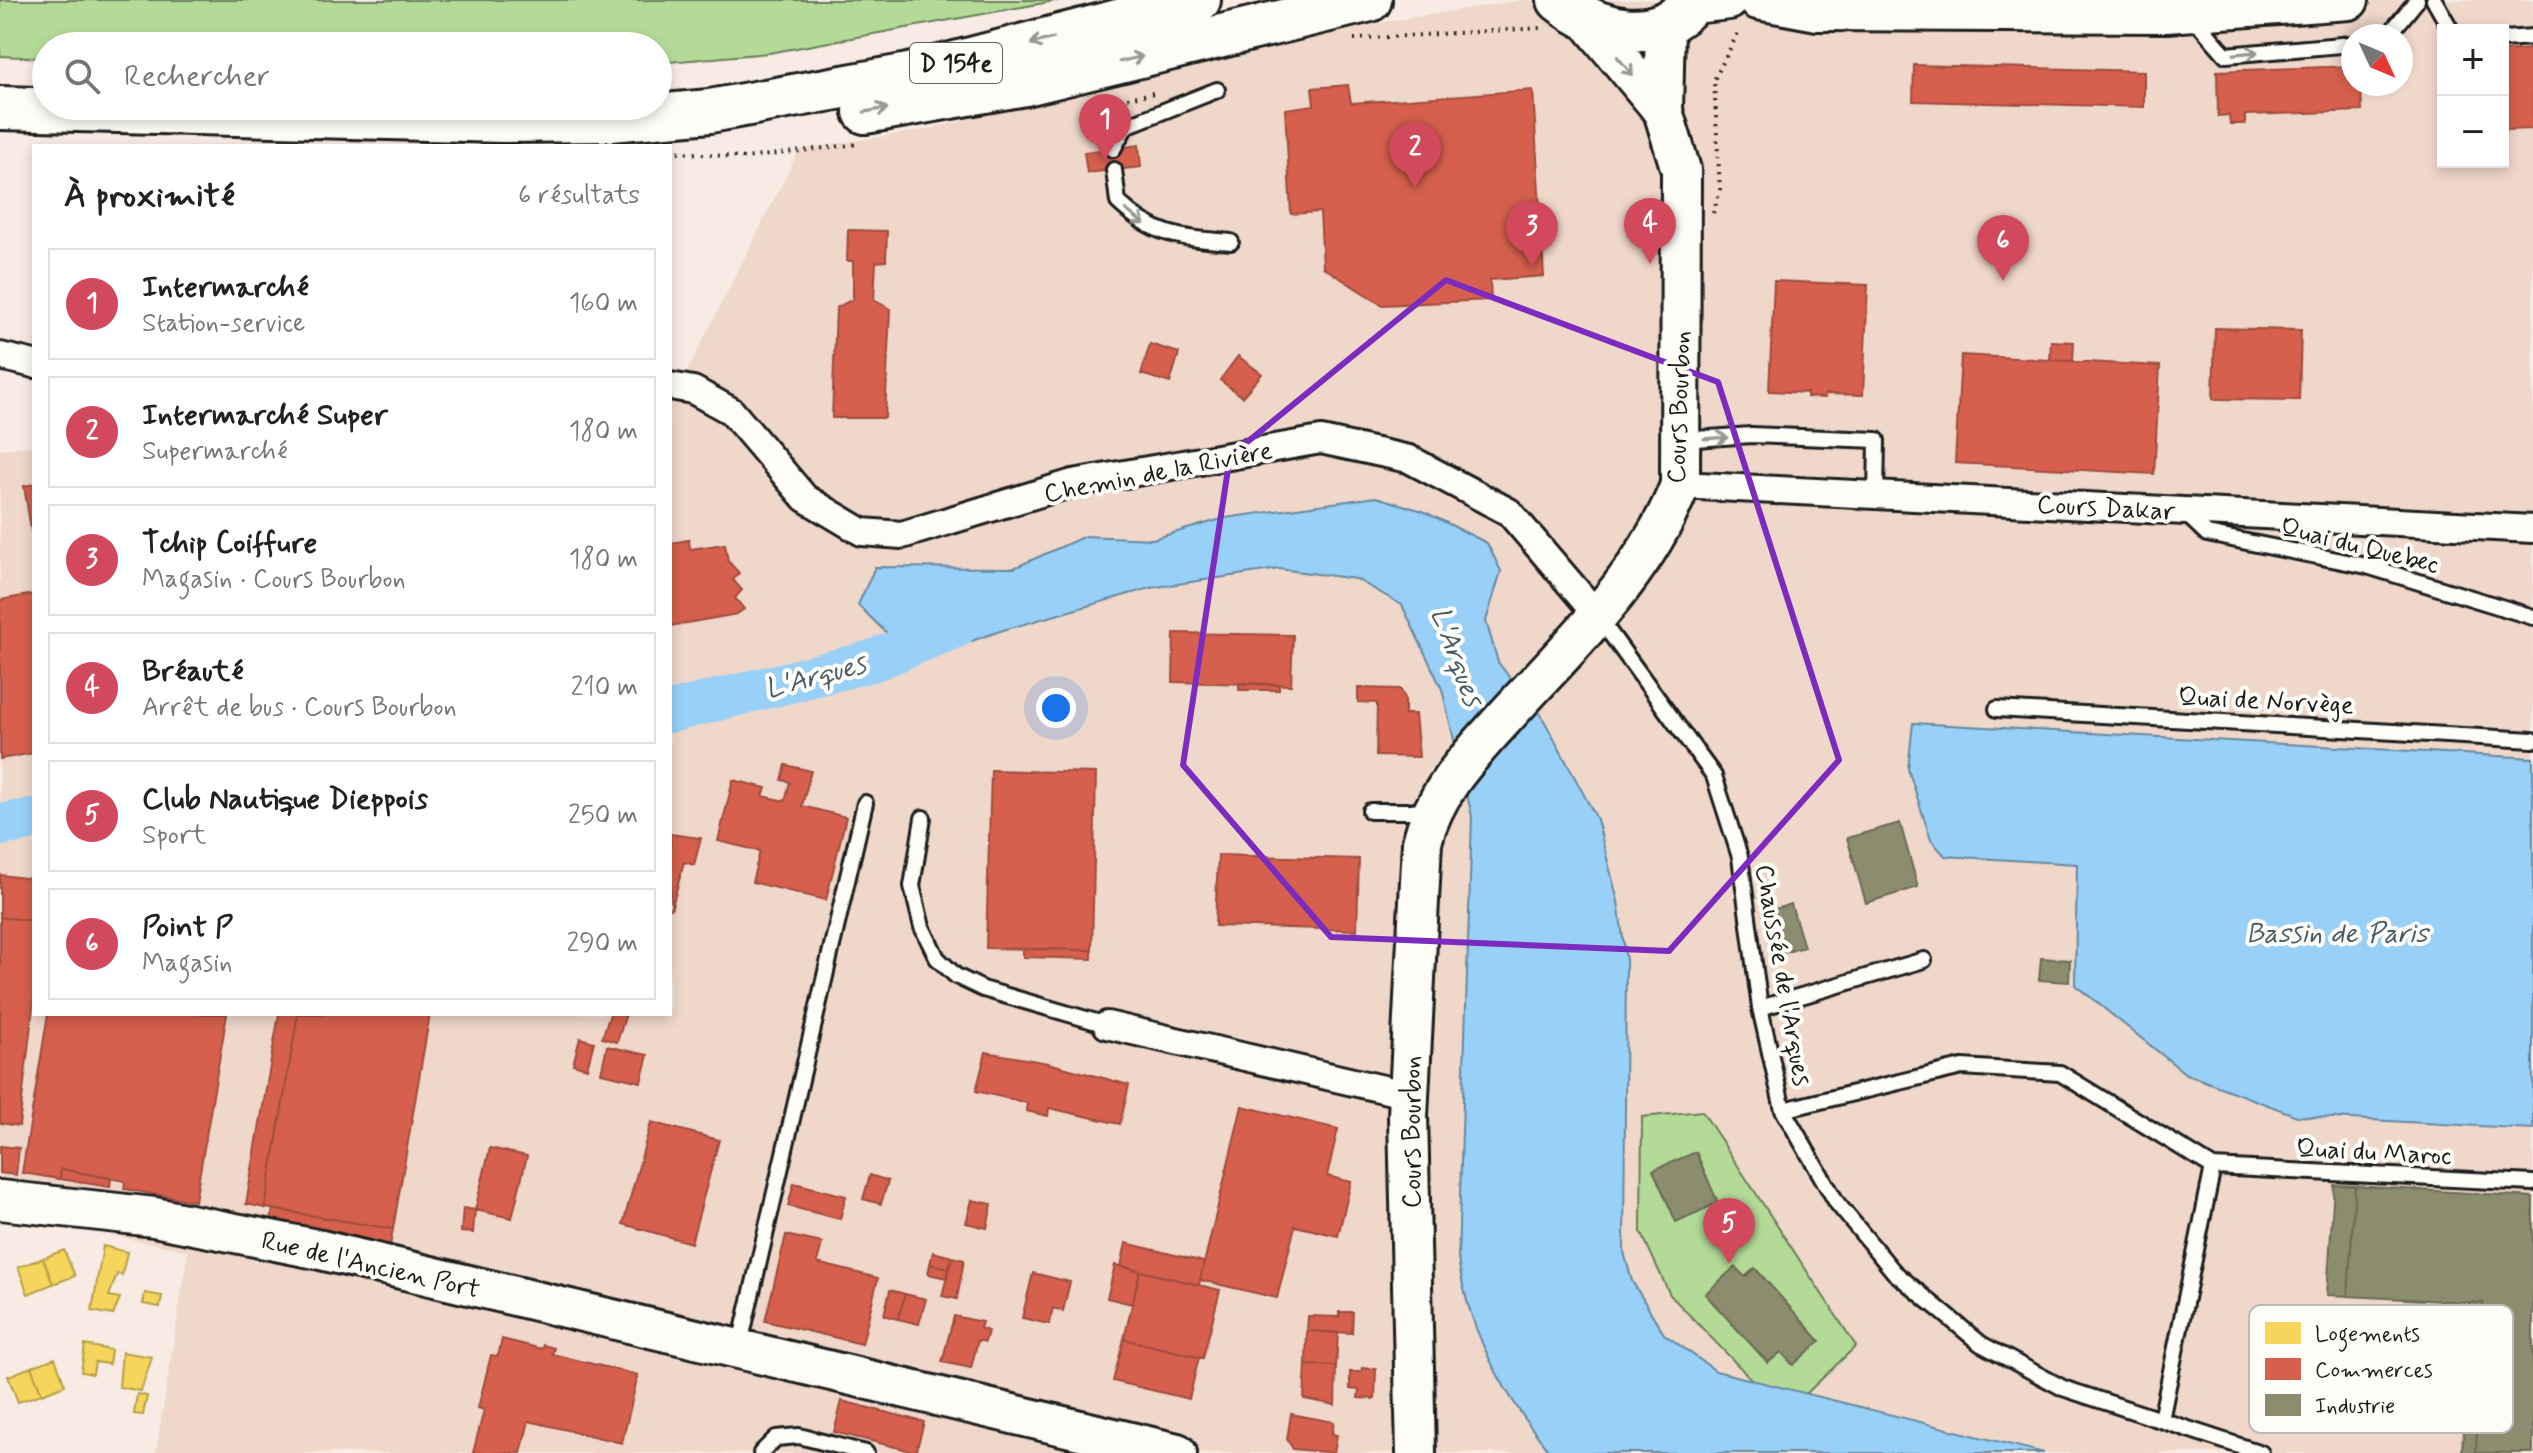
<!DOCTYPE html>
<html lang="fr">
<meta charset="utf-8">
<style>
body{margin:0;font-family:Mynerve,sans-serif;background:#f2f2f2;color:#222}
.controls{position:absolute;right:24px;top:24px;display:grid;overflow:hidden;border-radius:0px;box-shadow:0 4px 12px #0003}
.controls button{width:72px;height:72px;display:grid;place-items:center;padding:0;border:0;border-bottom:2px solid #e0e0e0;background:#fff;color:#222;font:40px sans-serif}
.compass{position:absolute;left:2341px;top:24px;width:72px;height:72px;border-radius:50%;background:#fff;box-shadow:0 4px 12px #0003;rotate:134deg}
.you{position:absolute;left:1056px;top:708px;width:28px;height:28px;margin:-20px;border:6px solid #fff;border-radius:50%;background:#1a73e8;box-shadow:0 0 0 12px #1a73e833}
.badge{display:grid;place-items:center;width:52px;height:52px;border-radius:50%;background:#d1495b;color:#fff;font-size:26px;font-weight:700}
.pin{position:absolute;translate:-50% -66px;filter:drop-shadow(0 2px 4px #0008)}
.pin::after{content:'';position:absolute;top:42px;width:28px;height:24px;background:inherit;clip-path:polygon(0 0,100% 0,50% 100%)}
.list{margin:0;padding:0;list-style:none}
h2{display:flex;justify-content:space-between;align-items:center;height:104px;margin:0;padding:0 32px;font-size:34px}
h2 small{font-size:26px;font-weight:400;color:#767676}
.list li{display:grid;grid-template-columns:52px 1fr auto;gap:24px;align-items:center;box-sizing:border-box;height:112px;margin:0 16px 16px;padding:0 16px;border:2px solid #e0e0e0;border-radius:0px}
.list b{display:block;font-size:30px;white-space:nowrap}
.list p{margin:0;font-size:26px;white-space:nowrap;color:#767676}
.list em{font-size:26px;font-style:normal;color:#767676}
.icon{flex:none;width:44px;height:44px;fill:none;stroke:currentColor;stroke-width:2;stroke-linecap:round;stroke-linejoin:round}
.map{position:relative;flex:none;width:2533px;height:1453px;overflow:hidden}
.search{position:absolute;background:#fff;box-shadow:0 4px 12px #0003;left:32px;top:32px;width:640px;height:88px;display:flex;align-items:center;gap:20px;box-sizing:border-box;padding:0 28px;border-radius:44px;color:#767676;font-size:30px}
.panel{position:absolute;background:#fff;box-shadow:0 4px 12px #0003;left:32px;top:144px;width:640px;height:872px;border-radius:0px}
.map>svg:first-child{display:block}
.built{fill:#efd7ca;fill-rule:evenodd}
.green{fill:#b3db97;stroke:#687c5a;stroke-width:2}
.water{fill:#98d0f7;stroke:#66889f;stroke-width:2}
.homes{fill:#f6d55c;stroke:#b59e49;stroke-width:2}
.shops{fill:#d6604d;stroke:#9e4c3e;stroke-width:2}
.industry{fill:#8c8c6e;stroke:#6a6a55;stroke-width:2}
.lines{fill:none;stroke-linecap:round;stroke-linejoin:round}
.river{stroke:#98d0f7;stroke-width:42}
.lane-casing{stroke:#1c1c1c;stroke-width:20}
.street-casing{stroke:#1c1c1c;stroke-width:32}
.secondary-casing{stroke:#1c1c1c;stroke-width:44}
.primary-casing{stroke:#1c1c1c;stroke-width:48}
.path{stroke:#1c1c1c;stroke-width:4;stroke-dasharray:2 6;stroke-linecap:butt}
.lane{stroke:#fdfcf7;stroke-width:14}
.street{stroke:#fdfcf7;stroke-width:26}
.secondary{stroke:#fdfcf7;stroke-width:38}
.primary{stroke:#fdfcf7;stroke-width:42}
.oneway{stroke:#989794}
.marked{fill:none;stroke:#7b2cbf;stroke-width:6;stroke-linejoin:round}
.labels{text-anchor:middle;stroke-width:8;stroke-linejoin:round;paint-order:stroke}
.shield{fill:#fdfcf7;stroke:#605f5e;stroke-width:2}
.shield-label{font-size:24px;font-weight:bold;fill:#1c1c1c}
.street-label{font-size:26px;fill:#1c1c1c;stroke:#fdfcf7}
.water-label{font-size:28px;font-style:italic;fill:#475b69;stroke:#fdfcf7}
.key{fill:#fdfcf7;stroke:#bab9b5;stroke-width:2}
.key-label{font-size:22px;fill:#1c1c1c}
</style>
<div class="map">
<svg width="2533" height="1453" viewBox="0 0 2533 1453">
<rect width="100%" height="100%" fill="#f7ebe3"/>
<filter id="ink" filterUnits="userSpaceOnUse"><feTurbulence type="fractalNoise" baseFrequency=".0125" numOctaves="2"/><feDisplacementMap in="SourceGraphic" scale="16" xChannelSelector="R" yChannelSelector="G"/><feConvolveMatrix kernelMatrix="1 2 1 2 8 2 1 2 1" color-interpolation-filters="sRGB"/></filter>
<g filter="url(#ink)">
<path class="built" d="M1522 0H2533V758L1913 724 1945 856 2077 864 2075 985 2297 1116 2533 1129V1453H2044L1733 1376 1692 1357 1664 1334 1646 1306 1632 1281 1624 1252 1626 960 1605 842 1538 709 1532 708 1498 662 1486 621 1501 571 1376 497 1225 518 1153 539 1085 536 1014 568 875 567 915 661 1000 631 1150 588 1279 569 1356 579 1402 606 1442 689 1472 816 1458 1257 1462 1288 1492 1367 1551 1453H156L188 1251 0 1212V449L34 446V1014H670V405L799 150 929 129 1310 34ZM2443 30H2503V162H2443ZM2353 36H2401V84H2353Z"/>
<path class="green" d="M0 0H1060L769 53 658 63V46H46V58L0 56Z
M1702 1111 1856 1346 1785 1414 1670 1295 1641 1232 1642 1117Z"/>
<path class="water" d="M1376 497 1423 511 1487 543 1501 571 1486 621 1498 662 1532 707 1538 709 1597 819 1618 901 1626 960 1624 1252 1632 1281 1664 1334 1716 1371 2044 1453H1551C1504 1396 1468 1332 1458 1258L1472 816 1442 689 1402 605 1356 579 1279 569 1150 588 1000 631 915 661 858 605 875 567 1014 568 1085 536 1153 539 1225 518Z
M1913 723 2533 758V1129L2297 1116 2186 1074 2075 985 2077 864 1945 856 1931 840 1908 769Z"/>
<path class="homes" d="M103 1246 127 1252 122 1275 117 1274 109 1296 120 1298 113 1315 92 1311Z
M64 1250 75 1276 53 1284 43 1258Z
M43 1258 53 1284 28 1294 18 1267Z
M145 1293 162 1296 160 1307 143 1304Z
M85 1345 111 1350 109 1364 95 1362 93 1374 81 1372Z
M122 1352 152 1357 141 1391 119 1387Z
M55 1358 65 1385 42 1394 31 1367Z
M31 1367 42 1394 18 1402 8 1376Z
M137 1394 147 1396 143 1415 134 1414Z"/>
<path class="shops" d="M2533 49V129L2503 130V51Z
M1914 65 2144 71V107L1913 101Z
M2353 66V84H2361L2362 111 2245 115V124H2230L2229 115 2218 116 2217 71Z
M1348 85 1351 103 1533 90 1544 276 1490 280 1491 300 1382 305 1323 267 1320 212 1291 214 1285 109 1314 105 1312 88Z
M1139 145 1141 167 1087 173 1084 152Z
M848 230 887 231 886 261 876 262 874 300 890 309 885 418H832L836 308 853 299V261H847Z
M1774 281 1868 285 1863 395 1825 394V398L1807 397V393L1769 391Z
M2215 328 2301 330 2299 400 2213 399Z
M2051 341 2074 342 2073 361 2050 360Z
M1150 344 1179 353 1170 383 1141 374Z
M1961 355 2160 366 2154 474 1955 463Z
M1238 356 1262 374 1242 397 1220 380Z
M34 484V535L32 536 24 486Z
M689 540 690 549 725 544 728 561 739 573 733 580 742 590 735 598 744 609 737 614 670 626V543Z
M34 594V753L0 759V600Z
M1174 633 1293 635 1291 685 1173 682Z
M1239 683 1279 684V690H1239Z
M1358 688 1400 689 1405 698V714H1415L1419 757 1376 756 1377 703 1358 702Z
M786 765 811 771 802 806 846 817 826 900 752 882 760 851 718 841 733 780 766 788 763 796 785 801 790 782 782 780Z
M991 770 1096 773 1092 950 986 948Z
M670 834 701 838 694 865 684 862 671 910Z
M1218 855 1359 859 1357 930 1215 926Z
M0 875 34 879V921L0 917Z
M0 917 34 921V999L19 1126 0 1123Z
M1023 949 1092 950V959L1023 957Z
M48 1014H227L195 1201 124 1189 125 1181 61 1169 60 1179 22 1173Z
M279 1014H298L265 1208 246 1204Z
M298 1014H430L393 1229 265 1208Z
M610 1014H626L617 1042 602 1038Z
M580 1038 594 1042 587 1068 573 1064Z
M607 1046 648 1055 641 1082 601 1073Z
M986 1052 1048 1063 1129 1085 1120 1124 1049 1108 1048 1116 1026 1111 1027 1103 976 1091Z
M1242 1106 1338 1129 1327 1176 1351 1182 1338 1236 1295 1226 1277 1298 1200 1280Z
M651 1122 719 1140 691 1243 623 1224Z
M0 1146 19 1148 16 1175 0 1173Z
M490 1148 527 1156 512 1218 475 1210Z
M61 1169 111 1178 110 1187 60 1179Z
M870 1175 888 1181 881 1204 863 1199Z
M794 1183 846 1196 840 1219 788 1206Z
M972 1200 992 1204 987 1228 966 1223Z
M463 1208 475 1210 473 1233 461 1232Z
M273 1209 393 1229 390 1246 271 1220Z
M786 1235 822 1243 817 1263 878 1278 862 1344 765 1321Z
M1126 1243 1204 1262 1199 1285 1121 1266Z
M933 1252 952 1257 949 1268 930 1264Z
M952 1257 964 1260 957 1299 942 1296Z
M930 1264 949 1268 947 1278 928 1274Z
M1115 1265 1140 1271 1132 1304 1107 1298Z
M1140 1271 1220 1290 1203 1358 1124 1339Z
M1033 1273 1070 1282 1063 1311 1053 1308 1049 1324 1022 1318Z
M890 1290 905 1294 898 1319 884 1315Z
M905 1294 926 1299 919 1324 898 1319Z
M1339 1312H1353L1352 1333 1307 1331 1308 1316 1339 1317Z
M954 1316 982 1322 980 1328 988 1331 985 1342 978 1340 971 1368 942 1362Z
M1307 1331 1338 1333 1336 1366 1306 1365Z
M502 1339 542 1349 543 1345 554 1348 552 1354 638 1375 622 1443 529 1421 521 1453H473L484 1410 478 1408 491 1355 498 1356Z
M1124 1339 1199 1357 1189 1399 1113 1381Z
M1306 1365 1336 1366 1335 1405 1304 1399Z
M1362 1368 1376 1369 1375 1399 1358 1398 1359 1390 1350 1389V1372H1362Z
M842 1401 924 1422 916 1452 834 1432Z
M1291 1414 1334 1422 1332 1434 1337 1435 1334 1453 1293 1449 1287 1439Z"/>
<path class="industry" d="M1900 823 1918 887 1866 903 1847 838Z
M1791 904 1804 947 1776 955 1763 913Z
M2041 958 2070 960 2069 982 2039 980Z
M1696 1152 1718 1203 1676 1222 1653 1170Z
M2334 1185 2355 1186 2348 1296 2327 1295Z
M2355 1186 2533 1197V1453H2476L2483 1303 2348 1296Z
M1735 1267 1745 1277 1755 1268 1820 1341 1793 1365 1781 1352 1768 1363 1705 1294Z
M2469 1302 2483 1303 2476 1453H2462Z"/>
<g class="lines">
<path class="river" d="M670 712 872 661 956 627
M0 825 34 819"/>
<defs>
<path id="lane" d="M2434 0 2451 30
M2191 15 2226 55 2353 44
M2388 36 2417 0
M2503 39 2533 37
M1113 149 1126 126 1217 90
M1114 170 1118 202C1155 237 1182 238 1231 242
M1682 440 1751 435 1877 440 1876 496
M2185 513 2207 534 2367 566 2533 617
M1599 618 1714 776 1740 857 1760 1008 1783 1110 1837 1203 1894 1272 1981 1344 2063 1388 2261 1453
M1997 709 2533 740
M1370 811H1429
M923 818 912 886 922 927 937 958 956 976 983 989 1107 1025
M1760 1008 1924 960
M1783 1110 1962 1067 2060 1073 2213 1167 2533 1183
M739 1348 865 803
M2161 1420 2213 1167
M761 1453 776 1438 799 1436 866 1453"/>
<path id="street" d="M0 356 34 364
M670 386 693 390 731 411 805 498 862 532 902 535 1073 483 1321 440 1409 459 1509 512 1597 615
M1680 485 2533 529
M1107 1025 1409 1095"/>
<path id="secondary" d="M1758 0 1818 11 2166 13 2349 0
M1693 4 1729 0
M1588 21 1663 111
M0 1200 154 1217 321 1250 1177 1453
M1416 1453 1408 1116 1422 842C1435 790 1470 756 1505 717 1570 645 1645 577 1680 485L1681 170 1663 111 1665 24"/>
<path id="primary" d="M1559 0C1599 33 1658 46 1695 0
M0 108 502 121 611 120 710 111 909 75 1199 0
M865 112 1025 84 1370 0"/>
</defs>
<use href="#lane" class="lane-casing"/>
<use href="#street" class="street-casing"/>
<use href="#secondary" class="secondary-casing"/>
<use href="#primary" class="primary-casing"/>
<path class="path" d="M1354 39 1541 28
M1088 105 1154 93
M670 151 745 158 858 144
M1713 213 1720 190 1714 80 1740 29"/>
<use href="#lane" class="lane"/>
<use href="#street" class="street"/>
<use href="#secondary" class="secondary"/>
<use href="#primary" class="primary"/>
</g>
<defs><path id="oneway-shaft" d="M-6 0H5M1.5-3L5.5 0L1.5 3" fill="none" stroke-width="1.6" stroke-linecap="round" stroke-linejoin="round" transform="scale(2)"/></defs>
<g class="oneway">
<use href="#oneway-shaft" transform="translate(1042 41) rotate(166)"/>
<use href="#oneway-shaft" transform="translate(2246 53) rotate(-5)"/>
<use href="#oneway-shaft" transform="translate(1131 59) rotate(-13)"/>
<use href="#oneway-shaft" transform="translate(1625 66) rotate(50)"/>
<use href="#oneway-shaft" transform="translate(876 110) rotate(-10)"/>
<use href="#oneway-shaft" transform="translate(1135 217) rotate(38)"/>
<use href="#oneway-shaft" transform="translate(1716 438) rotate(-4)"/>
</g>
</g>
<path class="marked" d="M1446 280 1718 382 1839 760 1669 951 1331 937 1183 765 1230 456Z"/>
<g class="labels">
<rect class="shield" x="910" y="43" width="92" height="40" rx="6"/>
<g class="shield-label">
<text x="956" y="71">D 154e</text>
</g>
<g class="street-label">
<text transform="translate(1678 407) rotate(-88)" y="9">Cours Bourbon</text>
<text transform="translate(1158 471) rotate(-11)" y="9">Chemin de la Rivière</text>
<text transform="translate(2106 507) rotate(3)" y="9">Cours Dakar</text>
<text transform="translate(2360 545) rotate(14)" y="9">Quai du Quebec</text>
<text transform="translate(2266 700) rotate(3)" y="9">Quai de Norvège</text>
<text transform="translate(1784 975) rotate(80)" y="9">Chaussée de l'Arques</text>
<text transform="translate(1411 1132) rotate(-90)" y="9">Cours Bourbon</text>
<text transform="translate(2374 1151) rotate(3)" y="9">Quai du Maroc</text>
<text transform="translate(371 1264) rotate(13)" y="9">Rue de l'Ancien Port</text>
</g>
<g class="water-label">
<text transform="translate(1458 656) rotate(70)" y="10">L'Arques</text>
<text transform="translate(815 675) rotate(-15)" y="10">L'Arques</text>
<text x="2337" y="942">Bassin de Paris</text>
</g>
</g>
<rect x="2249" y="1305" width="264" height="128" rx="12" class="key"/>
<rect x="2265" y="1322" width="36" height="22" fill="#f6d55c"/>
<rect x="2265" y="1358" width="36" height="22" fill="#d6604d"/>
<rect x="2265" y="1394" width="36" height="22" fill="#8c8c6e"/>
<g class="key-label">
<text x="2315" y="1341">Logements</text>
<text x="2315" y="1377">Commerces</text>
<text x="2315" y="1413">Industrie</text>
</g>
</svg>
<div class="controls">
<button>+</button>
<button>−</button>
</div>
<svg class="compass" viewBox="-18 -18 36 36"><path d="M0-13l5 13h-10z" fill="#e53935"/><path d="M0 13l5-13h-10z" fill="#767676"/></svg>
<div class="you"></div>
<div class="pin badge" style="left:1105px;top:160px">1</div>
<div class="pin badge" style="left:1415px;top:188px">2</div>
<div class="pin badge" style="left:1532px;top:267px">3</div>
<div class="pin badge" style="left:1650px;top:264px">4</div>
<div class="pin badge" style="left:1729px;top:1264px">5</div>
<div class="pin badge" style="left:2003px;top:281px">6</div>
<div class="search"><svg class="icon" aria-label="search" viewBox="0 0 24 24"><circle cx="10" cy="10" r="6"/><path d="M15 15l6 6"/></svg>Rechercher</div>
<section class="panel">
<h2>À proximité<small>6 résultats</small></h2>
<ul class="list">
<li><span class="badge">1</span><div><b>Intermarché</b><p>Station-service</p></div><em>160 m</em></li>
<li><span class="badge">2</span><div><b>Intermarché Super</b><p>Supermarché</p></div><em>180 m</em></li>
<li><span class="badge">3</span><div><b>Tchip Coiffure</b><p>Magasin · Cours Bourbon</p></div><em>180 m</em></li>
<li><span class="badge">4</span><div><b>Bréauté</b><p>Arrêt de bus · Cours Bourbon</p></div><em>210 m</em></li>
<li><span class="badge">5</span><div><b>Club Nautique Dieppois</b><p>Sport</p></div><em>250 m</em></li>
<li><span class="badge">6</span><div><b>Point P</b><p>Magasin</p></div><em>290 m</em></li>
</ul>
</section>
</div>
